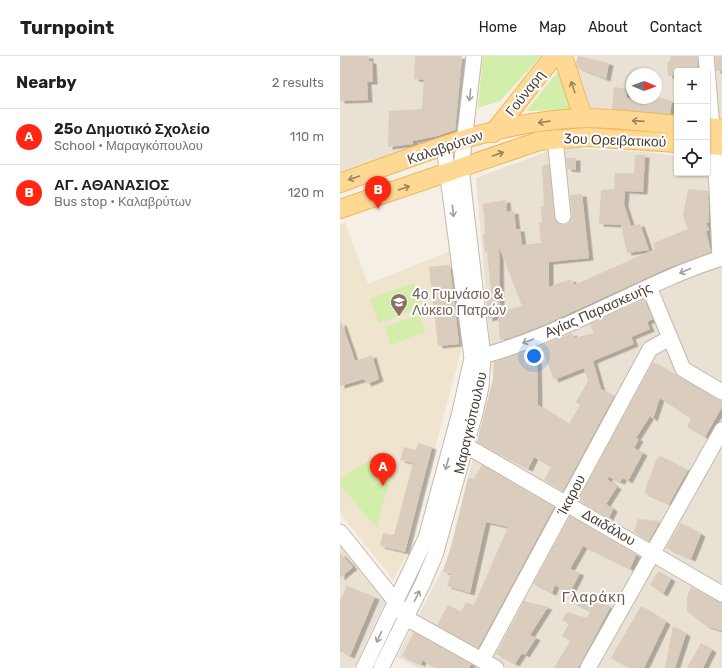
<!DOCTYPE html>
<meta charset="utf-8">
<style>
body{margin:0;font-family:Rubik,sans-serif;background:#f2f2f2;color:#202124}
.controls{position:absolute;right:12px;top:12px;display:grid;overflow:hidden;border-radius:4px;box-shadow:0 1px 3px #0004}
.controls button{width:36px;height:36px;display:grid;place-items:center;padding:0;border:0;border-bottom:1px solid #e0e0e0;background:#fff;color:#202124;font:20px sans-serif}
.compass{position:absolute;left:286px;top:12px;width:36px;height:36px;border-radius:50%;background:#fff;box-shadow:0 1px 3px #0004;rotate:91deg}
.you{position:absolute;left:194px;top:300px;width:14px;height:14px;margin:-10px;border:3px solid #fff;border-radius:50%;background:#1a73e8;box-shadow:0 0 0 6px #1a73e833}
.badge{display:grid;place-items:center;width:26px;height:26px;border-radius:50%;background:#ff2612;color:#fff;font-size:13px;font-weight:700}
.pin{position:absolute;translate:-50% -33px;filter:drop-shadow(0 1px 2px #0008)}
.pin::after{content:'';position:absolute;top:21px;width:14px;height:12px;background:inherit;clip-path:polygon(0 0,100% 0,50% 100%)}
.list{margin:0;padding:0;list-style:none}
h2{display:flex;justify-content:space-between;align-items:center;height:52px;margin:0;padding:0 16px;font-size:17px}
h2 small{font-size:13px;font-weight:400;color:#757577}
.list li{display:grid;grid-template-columns:26px 1fr auto;gap:12px;align-items:center;box-sizing:border-box;height:56px;padding:0 16px;border-top:1px solid #e0e0e0}
.list b{display:block;font-size:15px;white-space:nowrap}
.list p{margin:0;font-size:13px;white-space:nowrap;color:#757577}
.list em{font-size:13px;font-style:normal;color:#757577}
.icon{flex:none;width:22px;height:22px;fill:none;stroke:currentColor;stroke-width:2;stroke-linecap:round;stroke-linejoin:round}
.map{position:relative;flex:none;width:382px;height:612px;overflow:hidden}
header{display:flex;align-items:center;gap:24px;box-sizing:border-box;height:56px;padding:0 20px;background:#fff;border-bottom:1px solid #e0e0e0}
header strong{font-size:19px}
nav{display:flex;gap:22px;margin-inline-start:auto;font-size:14px}
main{display:flex}
aside{flex:1;background:#fff}
.map>svg:first-child{display:block}
.residential{fill:#e9e1d3;fill-rule:evenodd}
.education{fill:#efe4ce}
.park{fill:#d3edab}
.building{fill:#dacdbd;fill-rule:evenodd;filter:url(#shadow)}
.lines{fill:none;stroke-linecap:round;stroke-linejoin:round}
.minor-casing{stroke:#c4b9aa;stroke-width:17}
.major-casing{stroke:#efb859;stroke-width:20}
.minor{stroke:#fff;stroke-width:15}
.major{stroke:#ffd994;stroke-width:18}
.oneway{stroke:#9a845f}
.oneway2{stroke:#a49f9a}
.labels{text-anchor:middle;stroke-width:4;stroke-linejoin:round;paint-order:stroke}
.street-label{font-size:14px;fill:#483f34;stroke:#fff}
.education-label{font-size:14px;fill:#785e54;stroke:#fff;text-anchor:start}
.neighbourhood-label{font-size:15px;letter-spacing:1px;fill:#6c5c4b;stroke:#fff}
</style>
<header>
<strong>Turnpoint</strong>
<nav><a>Home</a><a>Map</a><a>About</a><a>Contact</a></nav>
</header>
<main>
<aside>
<h2>Nearby<small>2 results</small></h2>
<ul class="list">
<li><span class="badge">A</span><div><b>25ο Δημοτικό Σχολείο</b><p>School · Μαραγκόπουλου</p></div><em>110 m</em></li>
<li><span class="badge">B</span><div><b>ΑΓ. ΑΘΑΝΑΣΙΟΣ</b><p>Bus stop · Καλαβρύτων</p></div><em>120 m</em></li>
</ul>
</aside>
<div class="map">
<svg width="382" height="612" viewBox="0 0 382 612">
<defs>
<filter id="shadow"><feDropShadow dx="4.5" dy="2.5" stdDeviation="0" flood-color="#0004"/></filter>
</defs>
<rect width="100%" height="100%" fill="#f5efe6"/>
<path class="residential" d="M0 0H122L115 77 0 118Z
M238 0H382V65L367 64V15H337V62L249 55 234 11ZM292 18H316V42H292Z
M224 92 305 96 337 100V117H367V105L382 108V612H78L57 601 107 504 153 323 136 122 214 93Z
M0 486 46 544 14 612H0Z"/>
<path class="education" d="M5 167 28 228 110 195 121 295 66 500 53 524 0 457V168Z"/>
<path class="park" d="M143 0H201L160 45 138 52Z
M218 15 220 16 233 54 189 55 187 54Z
M73 227 82 251 39 267 30 243Z
M79 259 85 276 51 289 45 271Z
M35 400 52 411 37 472 0 429V424Z"/>
<path class="building" d="M0 0H29V5H32L33 26H27L28 44 0 45Z
M75 0H122L115 74 97 80 73 85V88L48 91 49 55 82 53 84 24 74 23Z
M238 0 269 7 266 23 238 12 236 6Z
M330 0H357L358 15H337V20H328L327 6 330 5Z
M375 0H382V15H376Z
M274 31 287 33V42H321L332 45 330 58 272 53Z
M295 99H305L303 136 285 135 284 148 291 170 300 168 309 194 287 197 281 169 259 168 261 134 274 133 275 117H294Z
M226 102H236V114L227 113Z
M209 108 216 166 224 169 229 167 232 159 230 139 242 138 249 202 209 206V231L231 223 234 229 315 193 313 187 348 173 343 160 348 133 368 135 369 166 366 167 369 174 366 175 371 196 328 212 206 268 170 282 160 284 158 260 148 263 146 237 151 236 147 196 145 197 143 179H145L144 159 142 148 166 144 167 156 174 155 176 173H180L182 189 201 187 199 167H202L201 150H204L202 110ZM159 191 182 250 160 256V253Z
M110 209 119 288 98 290 89 211Z
M304 243 313 263 307 266 310 273 291 281 294 288 253 305 261 333 274 340 223 435 204 424 211 411 194 401 188 413 137 386 153 323 154 306 197 291 198 349 229 368 240 349 236 346 248 325 244 312 214 324 201 290 232 277 235 282 254 277 250 268Z
M0 267H2L15 305 32 299 39 323 27 328 24 323 0 330Z
M313 306 382 345V351L365 381 347 371 351 363 320 342 313 363 310 360 296 382 299 383 294 392 303 397 288 425 283 422 280 426 269 421 267 423 277 431 266 448 273 453 269 462 238 444Z
M78 387 92 391 65 496 40 490 43 477 54 479 73 407 60 404 64 391 76 394Z
M320 400 348 414 329 448 304 437 316 404Z
M142 409 214 451 138 592 97 569 108 549 121 556 126 546 134 549 168 471 146 466 130 537 107 530 111 518 103 516 112 488 128 422 134 423Z
M230 460 296 499 290 513 243 490 230 513 240 517 229 538 215 529 212 537 193 528Z
M298 463 320 465 309 485 294 476Z
M341 467 361 478 351 503 326 492Z
M0 497 13 511 0 522Z
M318 515 331 523 323 538 310 529Z
M7 530 35 541 10 600 0 595V545Z
M351 531 382 547V575L366 570 347 555V541Z
M184 545 208 551 190 579 196 582 185 599 182 597 175 608 156 598Z
M233 547H263L270 552 238 612H214L230 585 222 580 229 568 222 564 227 556 247 562 250 555Z
M301 550 326 566 304 612H291L271 602Z
M333 570 346 578 335 612H325Z
M74 576 131 608 129 612H95L82 604 81 608 62 600Z
M361 587 372 594 363 612H347Z"/>
<g class="lines">
<defs>
<path id="minor" d="M366 0 377 132 380 203
M215 82 223 160
M309 231 343 313 382 336
M133 302C151 299 168 292 185 286 252 262 314 223 382 202
M118 385 382 538
M0 476 56 546 66 562 156 612
M142 604 310 293 330 282
M24 612 86 482 120 356 132 302 104 91
M41 612 83 527 95 499 135 357 141 331 143 301 121 112 134 0
M248 612 382 374"/>
<path id="major" d="M223 0 243 62
M367 71 382 72
M153 77 214 0
M367 89 382 90
M0 127C79 99 158 64 243 62 274 62 306 66 337 69
M0 153 199 85 247 81 337 87"/>
</defs>
<use href="#minor" class="minor-casing"/>
<use href="#major" class="major-casing"/>
<use href="#minor" class="minor"/>
<use href="#major" class="major"/>
</g>
<defs><path id="oneway-shaft" d="M-6 0H5M1.5-3L5.5 0L1.5 3" fill="none" stroke-width="1.6" stroke-linecap="round" stroke-linejoin="round"/></defs>
<g class="oneway">
<use href="#oneway-shaft" transform="translate(233 31) rotate(-108)"/>
<use href="#oneway-shaft" transform="translate(298 65) rotate(-176)"/>
<use href="#oneway-shaft" transform="translate(204 66) rotate(172)"/>
<use href="#oneway-shaft" transform="translate(158 98) rotate(-19)"/>
<use href="#oneway-shaft" transform="translate(14 122) rotate(161)"/>
<use href="#oneway-shaft" transform="translate(64 132) rotate(-19)"/>
</g>
<g class="oneway2">
<use href="#oneway-shaft" transform="translate(130 39) rotate(96)"/>
<use href="#oneway-shaft" transform="translate(113 155) rotate(83)"/>
<use href="#oneway-shaft" transform="translate(345 215) rotate(156)"/>
<use href="#oneway-shaft" transform="translate(188 285) rotate(160)"/>
<use href="#oneway-shaft" transform="translate(107 408) rotate(105)"/>
<use href="#oneway-shaft" transform="translate(77 540) rotate(-64)"/>
<use href="#oneway-shaft" transform="translate(39 581) rotate(115)"/>
</g>
<defs>
<symbol id="school-pin" viewBox="-11 -11 22 30"><path d="M0 17L-7.5 6A9.5 9.5 0 1 1 7.5 6Z" fill="#8d6e63" stroke="#fff"/><path d="M0-5L7-2L0 1L-7-2ZM-4 1L0 2.5L4 1V4Q0 6-4 4Z" fill="#fff"/></symbol>
</defs>
<g fill-rule="evenodd">
<use href="#school-pin" x="49" y="236" width="20" height="27"/>
</g>
<g class="labels">
<g class="street-label">
<text transform="translate(185 37) rotate(-52)" y="5">Γούναρη</text>
<text transform="translate(275 84) rotate(2)" y="5">3ου Ορειβατικού</text>
<text transform="translate(105 91) rotate(-19)" y="5">Καλαβρύτων</text>
<text transform="translate(258 254) rotate(-24)" y="5">Αγίας Παρασκευής</text>
<text transform="translate(130 367) rotate(-77)" y="5">Μαραγκόπουλου</text>
<text transform="translate(231 439) rotate(-62)" y="5">Ίκαρου</text>
<text transform="translate(269 471) rotate(30)" y="5">Δαιδάλου</text>
</g>
<g class="education-label">
<text x="72" y="243">4ο Γυμνάσιο &amp;<tspan x="72" dy="16">Λύκειο Πατρών</tspan></text>
</g>
<g class="neighbourhood-label">
<text x="254" y="546">Γλαράκη</text>
</g>
</g>
</svg>
<div class="controls">
<button>+</button>
<button>−</button>
<button><svg class="icon" aria-label="locate" viewBox="0 0 24 24"><circle cx="12" cy="12" r="6"/><path d="M12 2v4M12 18v4M2 12h4M18 12h4"/></svg></button>
</div>
<svg class="compass" viewBox="-18 -18 36 36"><path d="M0-13l5 13h-10z" fill="#e53935"/><path d="M0 13l5-13h-10z" fill="#757577"/></svg>
<div class="you"></div>
<div class="pin badge" style="left:43px;top:430px">A</div>
<div class="pin badge" style="left:38px;top:153px">B</div>
</div>
</main>
